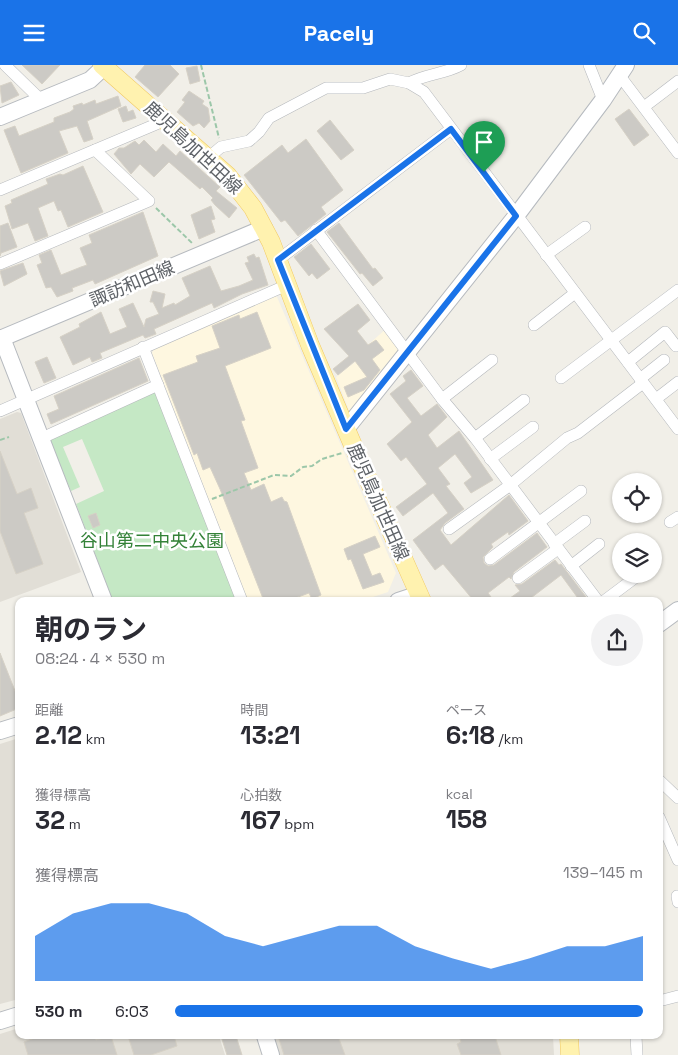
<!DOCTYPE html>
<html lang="ja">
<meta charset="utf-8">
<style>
body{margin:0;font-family:"Space Grotesk","Noto Sans JP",sans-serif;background:#f2f2f3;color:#2b2b33;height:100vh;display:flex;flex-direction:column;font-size:19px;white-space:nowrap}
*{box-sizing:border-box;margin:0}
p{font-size:16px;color:#7c7c81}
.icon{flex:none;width:28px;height:28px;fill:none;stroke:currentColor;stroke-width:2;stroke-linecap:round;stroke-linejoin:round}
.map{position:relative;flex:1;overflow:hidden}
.sheet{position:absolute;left:15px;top:532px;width:648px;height:442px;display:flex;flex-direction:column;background:#fff;border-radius:10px;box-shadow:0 1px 4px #0004}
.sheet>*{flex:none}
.controls{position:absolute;left:612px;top:408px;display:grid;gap:10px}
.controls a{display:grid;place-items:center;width:50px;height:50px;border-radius:50%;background:#fff;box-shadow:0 1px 4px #0004;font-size:25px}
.pin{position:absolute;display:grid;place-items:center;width:42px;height:42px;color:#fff;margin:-51px -21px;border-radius:50% 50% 50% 0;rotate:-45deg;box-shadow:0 0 5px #0007}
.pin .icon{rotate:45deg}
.round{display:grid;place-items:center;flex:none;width:52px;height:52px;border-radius:26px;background:#f2f2f3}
.summary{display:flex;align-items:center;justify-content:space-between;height:85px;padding:0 20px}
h1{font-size:28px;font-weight:700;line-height:38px}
.metrics{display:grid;grid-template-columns:repeat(3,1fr);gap:8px;height:85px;padding:5px 20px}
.metrics div{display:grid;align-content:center}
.metrics b{font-size:25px;font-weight:700}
.metrics small{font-size:14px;font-weight:400}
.metrics p{font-size:14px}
.chart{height:140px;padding:10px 20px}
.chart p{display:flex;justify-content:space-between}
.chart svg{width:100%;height:90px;margin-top:5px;fill:#1a73e8;opacity:.7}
ul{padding:0 20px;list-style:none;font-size:16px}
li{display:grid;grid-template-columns:80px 60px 1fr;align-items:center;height:38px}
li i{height:12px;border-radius:6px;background:#1a73e8}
header{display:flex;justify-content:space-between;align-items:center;height:65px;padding:0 20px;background:#1a73e8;color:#fff;font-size:22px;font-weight:700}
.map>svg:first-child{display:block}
.commercial{fill:#fef7e0}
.education{fill:#e1ded6}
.green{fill:#c5e8c5}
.building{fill:#cccac5;stroke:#d6d1c6}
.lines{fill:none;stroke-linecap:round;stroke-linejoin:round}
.street-casing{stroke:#b5b8bc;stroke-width:12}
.secondary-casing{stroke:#b6babf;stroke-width:18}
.primary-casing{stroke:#f2c960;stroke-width:19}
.path{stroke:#9cc7a9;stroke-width:2;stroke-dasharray:5 2.5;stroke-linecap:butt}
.street{stroke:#fff;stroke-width:11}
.secondary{stroke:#fff;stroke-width:16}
.primary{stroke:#fff2af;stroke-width:18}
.route-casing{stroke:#fff;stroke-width:10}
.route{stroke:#1a73e8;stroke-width:6}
.labels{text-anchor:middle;stroke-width:5;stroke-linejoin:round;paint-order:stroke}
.street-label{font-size:18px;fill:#5f6368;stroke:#fff}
.park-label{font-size:18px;fill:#348238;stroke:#fff}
</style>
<header><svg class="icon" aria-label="menu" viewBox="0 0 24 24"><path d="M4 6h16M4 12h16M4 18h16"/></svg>Pacely<svg class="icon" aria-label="search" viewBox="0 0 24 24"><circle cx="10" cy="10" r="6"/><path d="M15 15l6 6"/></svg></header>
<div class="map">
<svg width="678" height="990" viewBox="0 0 678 990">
<rect width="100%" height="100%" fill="#f1efe8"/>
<g class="commercial">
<polygon points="272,230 277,232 396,508 388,527 361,536 248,536 152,288 155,282"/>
<polygon points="388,262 402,281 350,348 336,312 372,284 369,279"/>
</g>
<g class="education">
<polygon points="17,347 21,348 81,507 0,537 0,354"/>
<polygon points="19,673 19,934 0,939 0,679"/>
<polygon points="19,963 19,971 219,971 225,990 0,990 0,969"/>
<polygon points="273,971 553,971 554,990 279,990"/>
</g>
<polygon class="green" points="153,326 158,330 237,536 113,536 76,439 104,426 82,374 63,382 80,422 71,426 50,377 53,371"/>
<g class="building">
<polygon points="22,0 60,0 42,19"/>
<polygon points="145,0 170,0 179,9 158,32 135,12"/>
<polygon points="197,1 200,16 190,19 186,3"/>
<polygon points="11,17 19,30 2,38 0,21"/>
<polygon points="189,26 204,36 202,39 208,43 210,56 204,63 199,58 193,61 177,47 185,37 182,35"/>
<polygon points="118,31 121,41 87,56 93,74 84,77 77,61 59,66 68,88 21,108 4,65 15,61 19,71 54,57 54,53 70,47 74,44 73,41 82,38 83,40 95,35 96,39"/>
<polygon points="126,41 128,47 133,45 136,53 123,57 118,44"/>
<polygon points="629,44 649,70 634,81 615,54"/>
<polygon points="330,55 354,85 341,95 317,66"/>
<polygon points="306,74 343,125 321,142 326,149 298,171 285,155 281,157 244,110 282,80 288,88"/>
<polygon points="144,75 156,87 163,79 176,91 180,86 220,122 216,126 237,143 229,153 215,140 211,135 213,133 202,122 200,124 169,97 154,112 140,99 131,109 114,89 119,83 124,83 135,76 139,80"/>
<polygon points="83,101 103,147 68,162 61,145 58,146 54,136 38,143 48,171 35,176 28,158 12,164 5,141 12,138 11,135 48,119 46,114 60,109 63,110"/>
<polygon points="211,141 215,154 211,155 215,167 199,174 191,150"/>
<polygon points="143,147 158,191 95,219 93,215 72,223 73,226 57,232 51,222 46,223 37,200 42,198 39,190 51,185 61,210 81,202 87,200 80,183 92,178 89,170"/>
<polygon points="8,158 17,182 1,188 0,191 0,161"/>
<polygon points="339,158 373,204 375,203 383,213 373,221 362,208 360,209 327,167"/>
<polygon points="311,179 330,204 317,214 312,208 309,211 294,192"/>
<polygon points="254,189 256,193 259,192 268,220 242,229 214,243 212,238 154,264 156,269 145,273 143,270 100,288 102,293 92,297 90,292 73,300 60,272 80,262 79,259 101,247 110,269 127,262 119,244 133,238 144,262 146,254 159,249 153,237 150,237 153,226 165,229 162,243 174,238 175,240 190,231 182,213 210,201 221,226 239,221 253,215 245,198 249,197 247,192"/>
<polygon points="23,198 27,209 4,221 0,206"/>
<polygon points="358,239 370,255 357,266 368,280 376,275 384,285 372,294 380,305 364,325 348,332 344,322 367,312 355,296 338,310 333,304 349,291 324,264"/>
<polygon points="257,247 271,283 225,301 245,355 241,356 258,403 244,408 251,425 264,419 271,437 282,432 284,436 287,437 321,530 312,534 309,528 287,536 264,536 220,424 210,402 203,405 197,388 194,390 163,310 198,297 196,291 220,283 212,261 239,250 240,254"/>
<polygon points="47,292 56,313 44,318 35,297"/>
<polygon points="139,293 148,316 51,359 47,349 59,344 54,331"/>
<polygon points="411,305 423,321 407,333 421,351 437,339 447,352 428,370 437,383 459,366 493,415 471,428 464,418 472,412 455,389 438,403 450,419 446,421 464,444 445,458 440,465 451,480 509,430 528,456 509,470 508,467 491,479 493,482 483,492 484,498 488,501 494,500 537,468 547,482 514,507 511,514 509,512 488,528 494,536 474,536 443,499 435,505 413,475 448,448 433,428 403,451 396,442 427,419 406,392 401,396 387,379 412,357 390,329 406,316 403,311"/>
<polygon points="0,386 17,429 31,423 38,443 24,448 43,499 16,509 0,466"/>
<polygon points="96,448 100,460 93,463 88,451"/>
<polygon points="375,471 380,482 363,489 372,511 380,508 384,517 363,524 351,494 348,495 344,484"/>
<polygon points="555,495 559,500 561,499 589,536 580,536 561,510 527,536 506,536 520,526 515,520 522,519"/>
<polygon points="0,588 19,636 19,643 0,651"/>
<polygon points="40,971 95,971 96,975 111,971 117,990 28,990 24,977"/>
<polygon points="128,971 174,971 177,981 151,990 134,990"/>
<polygon points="221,971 236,971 242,990 227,990"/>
<polygon points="278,971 338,971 345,990 284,990"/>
<polygon points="459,971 495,971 501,990 461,990 457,979 461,977"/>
</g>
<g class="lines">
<g class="street-casing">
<g id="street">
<polyline points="5,0 41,35"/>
<polyline points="589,0 603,35"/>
<polyline points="620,11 678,88"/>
<path d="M409 18C425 9 445 9 461 0"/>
<polyline points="644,42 678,16"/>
<polyline points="208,93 221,82 249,76 259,67 269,53 326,23 363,23 390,14 409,18 424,27 678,364"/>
<polyline points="0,125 166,55"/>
<polyline points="316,165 442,334 475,373 598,536"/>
<polyline points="546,190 585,162"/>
<polyline points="278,195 451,64"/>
<polyline points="0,199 149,136 95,85"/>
<polyline points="534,260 575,228"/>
<polyline points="143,282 242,536"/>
<polyline points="628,297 665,267 676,281"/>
<polyline points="561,313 678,225"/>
<polyline points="640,314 664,295"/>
<polyline points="442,334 492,295"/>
<polyline points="656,334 678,317"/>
<polyline points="0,346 287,220"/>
<polyline points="42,373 158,320"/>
<polyline points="475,373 524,335"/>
<polyline points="490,394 533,362"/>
<polyline points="670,457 678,452"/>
<polyline points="449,464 509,421 567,373 578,368 643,318"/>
<polyline points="554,479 585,456"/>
<polyline points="490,494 581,426"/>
<polyline points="571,501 599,479"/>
<polyline points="518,513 558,484"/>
<polyline points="604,536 640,509"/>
<polyline points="659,715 678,733"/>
<polyline points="659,752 678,795"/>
<polyline points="677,831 678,837"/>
<polyline points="659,936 678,931"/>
<polyline points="636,971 637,990"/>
</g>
</g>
<g class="secondary-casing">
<g id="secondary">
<polyline points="0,52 90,15 104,2"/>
<polyline points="2,273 104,536"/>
<polyline points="0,274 264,163"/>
<polyline points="346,364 516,151 603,35 626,0"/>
<polyline points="398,536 419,529"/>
<polyline points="659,559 678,545"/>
<polyline points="0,666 19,660"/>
<polyline points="0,956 19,950"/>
<polyline points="265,971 271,990"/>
</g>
</g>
<g class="primary-casing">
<g id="primary">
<polyline points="102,0 228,111 253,143 271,177 310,280 352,378 422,536"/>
<polyline points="569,971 570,990"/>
</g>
</g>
<g class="path">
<polyline points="201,0 219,73"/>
<polyline points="156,143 192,178"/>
<polyline points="0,375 9,372"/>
<polyline points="212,434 274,410 291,411 303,402 312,401 322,394 342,388"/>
</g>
<use href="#street" class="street"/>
<use href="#secondary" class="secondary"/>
<use href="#primary" class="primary"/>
</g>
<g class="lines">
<g class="route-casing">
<polygon id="route" points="451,64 516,151 346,364 278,195"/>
</g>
<use href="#route" class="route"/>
</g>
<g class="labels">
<g class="street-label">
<text transform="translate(193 83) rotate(43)" y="6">鹿児島加世田線</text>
<text transform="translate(132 219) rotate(-23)" y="6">諏訪和田線</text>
<text transform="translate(378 437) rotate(66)" y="6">鹿児島加世田線</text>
</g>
<g class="park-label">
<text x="152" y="482">谷山第二中央公園</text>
</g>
</g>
</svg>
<div class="controls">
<a><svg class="icon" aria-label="locate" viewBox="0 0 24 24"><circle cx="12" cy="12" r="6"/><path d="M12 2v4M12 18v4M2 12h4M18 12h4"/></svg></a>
<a><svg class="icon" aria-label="layers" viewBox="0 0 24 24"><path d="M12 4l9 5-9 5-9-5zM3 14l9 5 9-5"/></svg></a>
</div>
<div class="pin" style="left:484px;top:107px;background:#1e9e55"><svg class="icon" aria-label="arrive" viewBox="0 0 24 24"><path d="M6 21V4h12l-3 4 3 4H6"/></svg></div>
<section class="sheet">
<div class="summary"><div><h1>朝のラン</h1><p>08:24 · 4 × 530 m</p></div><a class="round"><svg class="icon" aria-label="share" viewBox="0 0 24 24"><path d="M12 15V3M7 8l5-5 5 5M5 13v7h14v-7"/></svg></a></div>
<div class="metrics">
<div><p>距離</p><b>2.12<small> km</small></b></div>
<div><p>時間</p><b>13:21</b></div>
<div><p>ペース</p><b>6:18<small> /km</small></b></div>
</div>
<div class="metrics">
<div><p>獲得標高</p><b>32<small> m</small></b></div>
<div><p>心拍数</p><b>167<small> bpm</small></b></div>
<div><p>kcal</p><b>158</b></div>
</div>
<div class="chart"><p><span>獲得標高</span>139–145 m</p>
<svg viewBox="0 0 160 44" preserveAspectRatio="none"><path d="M0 44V22L10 11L20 6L30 6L40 11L50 22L60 27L70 22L80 17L90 17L100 27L110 33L120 38L130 33L140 27L150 27L160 22V44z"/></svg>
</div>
<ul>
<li><b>530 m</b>6:03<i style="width:100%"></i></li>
</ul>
</section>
</div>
